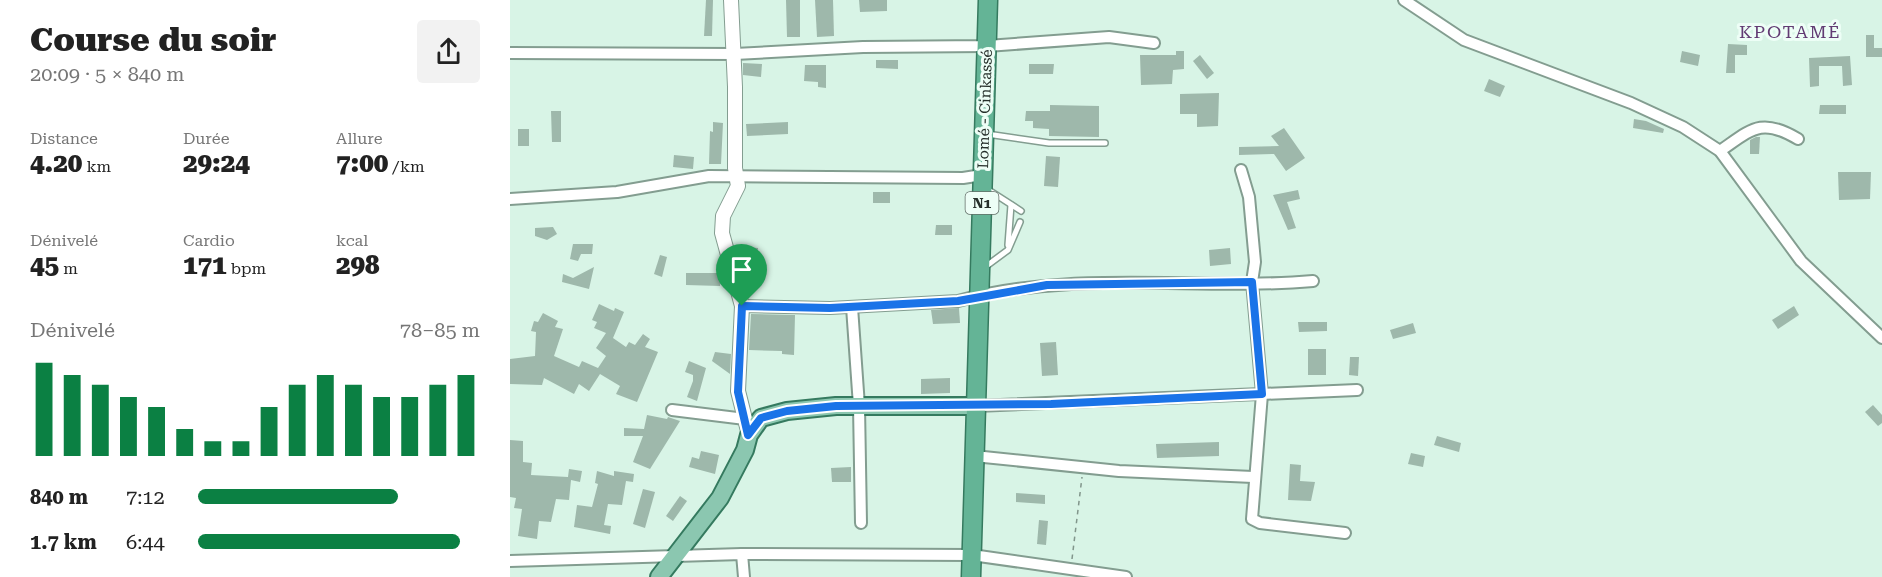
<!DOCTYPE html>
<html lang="fr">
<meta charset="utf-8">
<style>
body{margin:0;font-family:"Roboto Serif",serif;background:#f2f2f2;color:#222;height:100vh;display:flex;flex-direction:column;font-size:22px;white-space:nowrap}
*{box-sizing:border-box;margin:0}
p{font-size:20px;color:#767676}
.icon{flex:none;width:33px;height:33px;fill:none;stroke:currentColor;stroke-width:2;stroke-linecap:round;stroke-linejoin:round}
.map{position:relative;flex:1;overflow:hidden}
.panel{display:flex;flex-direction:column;background:#fff;width:510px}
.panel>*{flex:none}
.pin{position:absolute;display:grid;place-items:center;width:51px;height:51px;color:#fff;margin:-62px -26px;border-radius:50% 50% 50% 0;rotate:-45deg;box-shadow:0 0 6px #0007}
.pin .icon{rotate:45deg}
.round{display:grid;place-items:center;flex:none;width:63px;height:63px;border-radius:6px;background:#f2f2f2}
.headline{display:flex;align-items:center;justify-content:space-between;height:102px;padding:0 30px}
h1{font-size:33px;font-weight:800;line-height:45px}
.metrics{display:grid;grid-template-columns:repeat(3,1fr);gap:9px;height:102px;padding:6px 30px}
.metrics div{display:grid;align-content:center}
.metrics b{font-size:26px;font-weight:800}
.metrics small{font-size:16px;font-weight:400}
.metrics p{font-size:16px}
.chart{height:168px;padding:12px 30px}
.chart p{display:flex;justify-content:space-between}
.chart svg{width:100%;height:108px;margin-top:6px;stroke:#0b8043;stroke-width:6}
ul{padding:0 30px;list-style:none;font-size:20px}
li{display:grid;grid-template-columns:96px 72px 1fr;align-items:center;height:45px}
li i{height:15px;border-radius:8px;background:#0b8043}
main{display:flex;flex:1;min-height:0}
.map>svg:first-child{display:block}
.building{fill:#9eb8ab}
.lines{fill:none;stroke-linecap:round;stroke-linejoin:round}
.service-casing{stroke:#839d90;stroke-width:8}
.minor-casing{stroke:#839d90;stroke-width:14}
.tertiary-casing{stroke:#839d90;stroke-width:16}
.primary-casing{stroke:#357a5f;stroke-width:20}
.trunk-casing{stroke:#357a5f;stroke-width:21}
.path{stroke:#81958b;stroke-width:1.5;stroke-dasharray:4.5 4.5;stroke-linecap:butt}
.service{stroke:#fff;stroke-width:5}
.minor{stroke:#fff;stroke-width:10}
.tertiary{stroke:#fff;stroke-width:14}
.primary{stroke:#8bc7b0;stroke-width:16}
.trunk{stroke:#64b496;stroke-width:18}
.route-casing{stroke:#fff;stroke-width:12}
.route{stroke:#1a73e8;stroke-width:8}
.labels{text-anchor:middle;stroke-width:6;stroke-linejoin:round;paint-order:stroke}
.shield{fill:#edfef6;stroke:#616d67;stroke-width:1.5}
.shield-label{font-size:14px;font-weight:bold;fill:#252f2a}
.street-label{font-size:15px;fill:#252f2a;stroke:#edfef6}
.quarter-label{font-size:18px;letter-spacing:1.5px;fill:#613b73;stroke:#edfef6}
</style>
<main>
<section class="panel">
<div class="headline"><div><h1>Course du soir</h1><p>20:09 · 5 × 840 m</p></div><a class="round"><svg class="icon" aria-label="share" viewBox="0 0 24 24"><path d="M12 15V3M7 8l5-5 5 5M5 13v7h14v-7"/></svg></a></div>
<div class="metrics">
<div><p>Distance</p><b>4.20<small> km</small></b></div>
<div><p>Durée</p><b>29:24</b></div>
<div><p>Allure</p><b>7:00<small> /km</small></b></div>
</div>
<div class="metrics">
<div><p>Dénivelé</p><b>45<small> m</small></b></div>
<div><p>Cardio</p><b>171<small> bpm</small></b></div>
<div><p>kcal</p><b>298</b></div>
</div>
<div class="chart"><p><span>Dénivelé</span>78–85 m</p>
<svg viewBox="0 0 160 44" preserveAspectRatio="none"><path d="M5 44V6M15 44V11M25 44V15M35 44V20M45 44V24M55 44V33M65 44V38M75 44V38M85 44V24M95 44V15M105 44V11M115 44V15M125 44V20M135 44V20M145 44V15M155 44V11"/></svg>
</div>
<ul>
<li><b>840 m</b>7:12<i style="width:71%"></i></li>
<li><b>1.7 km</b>6:44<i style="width:93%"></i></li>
</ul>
</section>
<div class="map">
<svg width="1372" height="577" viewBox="0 0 1372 577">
<rect width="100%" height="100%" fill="#d8f4e6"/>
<g class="building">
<polygon points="196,0 203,0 202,36 194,36"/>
<polygon points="276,0 290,0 290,37 277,37"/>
<polygon points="305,0 323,0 324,36 307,37"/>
<polygon points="349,0 377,0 377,11 350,12"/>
<polygon points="1356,35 1364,35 1364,48 1372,48 1372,57 1356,57"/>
<polygon points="1218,44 1237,45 1237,55 1225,55 1225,73 1216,73"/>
<polygon points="666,51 674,51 674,69 663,70 662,84 631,85 630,55 666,55"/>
<polygon points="1172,51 1190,55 1188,66 1170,62"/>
<polygon points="690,55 704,73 697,79 683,61"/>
<polygon points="1340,56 1342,85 1333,86 1332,66 1309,66 1309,86 1300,87 1299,58"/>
<polygon points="366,60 388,60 388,69 366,68"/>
<polygon points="233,63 252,64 251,77 233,75"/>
<polygon points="519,64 544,64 543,74 519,74"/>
<polygon points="295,65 316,65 316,88 308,87 308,82 294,81"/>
<polygon points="979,79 995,86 990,97 974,91"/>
<polygon points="709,93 708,126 687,127 687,114 670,114 670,94"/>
<polygon points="540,105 589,106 589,137 539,136 539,129 523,128 523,121 515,121 516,111 540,111"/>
<polygon points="1310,105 1336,105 1336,114 1309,114"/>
<polygon points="41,111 51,111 51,142 42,142"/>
<polygon points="1124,119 1136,121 1154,129 1153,133 1123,128"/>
<polygon points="203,122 213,123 211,164 199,164 200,131 203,132"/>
<polygon points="278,122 278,134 237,136 236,124"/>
<polygon points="774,128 795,158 776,171 764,154 729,155 729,147 769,146 761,136"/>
<rect x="8" y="129" width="11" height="17"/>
<polygon points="1246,137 1250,137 1249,154 1240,154 1240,140"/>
<polygon points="164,155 184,157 183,169 163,167"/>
<polygon points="536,156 550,157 548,187 534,186"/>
<polygon points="1328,172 1361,172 1360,199 1329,200"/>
<polygon points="788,190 790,199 777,202 786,228 778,230 763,195"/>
<rect x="363" y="192" width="17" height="11"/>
<polygon points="426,225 442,225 442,235 425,235"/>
<polygon points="43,227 47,234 37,240 25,236 25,228"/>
<polygon points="63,244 83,244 82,254 71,254 68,261 60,259"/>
<polygon points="232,247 248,248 247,261 240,261 240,271 232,271"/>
<polygon points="720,248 721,264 700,266 699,250"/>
<polygon points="150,255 157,257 152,277 144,274"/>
<polygon points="84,267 79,289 52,282 53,274 63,278"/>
<polygon points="176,273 211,273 210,286 176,285"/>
<polygon points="89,304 104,311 105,308 114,312 103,338 116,347 119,342 125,345 133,334 140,339 135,347 148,352 127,402 106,394 110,386 90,374 79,391 69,384 64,394 34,378 32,385 0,384 0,359 25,356 26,332 21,331 24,321 28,322 33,313 48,321 45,327 53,329 44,356 69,367 72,361 88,368 96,356 86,348 96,333 84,328 87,322 82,320"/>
<polygon points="1284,306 1289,315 1268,329 1262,320"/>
<polygon points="449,308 450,323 423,324 421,310"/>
<polygon points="241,314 285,315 284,355 272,354 272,351 239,350"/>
<polygon points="788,322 817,322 817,331 789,332"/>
<polygon points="903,323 906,333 883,339 880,330"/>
<polygon points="546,342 548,375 532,376 530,343"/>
<rect x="798" y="349" width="18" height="26"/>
<polygon points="205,352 221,354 220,374 202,361"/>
<polygon points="840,357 849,357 848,376 839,375"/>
<polygon points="179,361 196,368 187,401 177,397 183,381 183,375 175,372"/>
<polygon points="440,378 440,393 411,394 411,379"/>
<polygon points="1363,405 1372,415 1372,423 1368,426 1355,412"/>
<polygon points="137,415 157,419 158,417 170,421 140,469 123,462 133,436 114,436 114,428 134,429"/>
<polygon points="927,436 951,443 949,452 924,445"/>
<polygon points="0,440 13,441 13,462 22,463 21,475 58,477 59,469 72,471 70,482 61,480 59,500 46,499 41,522 29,521 27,539 8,536 12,509 4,508 6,498 0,497"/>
<polygon points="709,442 709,456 647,458 646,444"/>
<polygon points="191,451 209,455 205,474 179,467 182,457 189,459"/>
<polygon points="901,453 915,456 913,467 898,464"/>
<polygon points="780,464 791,465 790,481 805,482 801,501 778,500"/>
<polygon points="341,467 341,482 322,482 321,468"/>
<polygon points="87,471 104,476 104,471 124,474 123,482 116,481 112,505 98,504 94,525 101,526 100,534 64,527 67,505 82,507 88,484 85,483"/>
<polygon points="133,489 145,492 135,528 123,524"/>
<polygon points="506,493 535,495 535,504 506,502"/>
<polygon points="170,496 177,501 163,521 156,516"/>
<polygon points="529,520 538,521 536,545 527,544"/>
</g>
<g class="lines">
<g class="service-casing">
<g id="service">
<polyline points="477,134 539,143 595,143"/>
<polyline points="477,189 511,211"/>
<polyline points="498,245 501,205"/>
<polyline points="475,267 498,250 510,222"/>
</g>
</g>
<g class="minor-casing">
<g id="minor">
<polyline points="894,0 954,40 1121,103 1173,127 1210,151 1291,261 1372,338"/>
<polyline points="0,53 225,54 353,47 477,46 599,37 644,43"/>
<path d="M1210 151C1242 129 1251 117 1288 139"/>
<polyline points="731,170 739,197 745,262 742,282 752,394 742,519 750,523 835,533"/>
<polyline points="0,199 107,192 199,176 453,178 472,175"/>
<path d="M232 306 320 308 448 301C563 269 686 291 803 281"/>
<polyline points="342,307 349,406 351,523"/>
<polyline points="466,406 847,390"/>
<polyline points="162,410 235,419"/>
<polyline points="464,456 609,471 743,477"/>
<polyline points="232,554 462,555 616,577"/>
<polyline points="0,561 232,554 234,577"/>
</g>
</g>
<g class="tertiary-casing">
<polyline id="tertiary" points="221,0 225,87 225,168 228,186 213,216 212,233 232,306 228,391 239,435"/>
</g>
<g class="primary-casing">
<polyline id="primary" points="149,577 210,498 235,450 239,435 251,418 277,411 326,406 466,406"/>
</g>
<g class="trunk-casing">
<polyline id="trunk" points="461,577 478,0"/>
</g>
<polyline class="path" points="562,559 572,477"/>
<use href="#service" class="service"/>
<use href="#minor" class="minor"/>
<use href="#tertiary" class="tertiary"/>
<use href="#primary" class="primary"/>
<use href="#trunk" class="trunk"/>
</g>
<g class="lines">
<g class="route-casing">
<polygon id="route" points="742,282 752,394 541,404 326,406 277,411 251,418 238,435 228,392 232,306 320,308 448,301 537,285"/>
</g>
<use href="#route" class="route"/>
</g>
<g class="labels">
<rect class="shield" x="455.5" y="192" width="33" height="22" rx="4.5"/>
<g class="shield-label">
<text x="472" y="208">N1</text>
</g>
<g class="street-label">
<text transform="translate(475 109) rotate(-88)" y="5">Lomé - Cinkassé</text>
</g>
<g class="quarter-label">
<text x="1280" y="38">KPOTAMÉ</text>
</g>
</g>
</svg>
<div class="pin" style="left:232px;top:306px;background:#1e9e55"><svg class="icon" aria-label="arrive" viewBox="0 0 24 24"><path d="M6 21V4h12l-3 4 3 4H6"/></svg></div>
</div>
</main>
